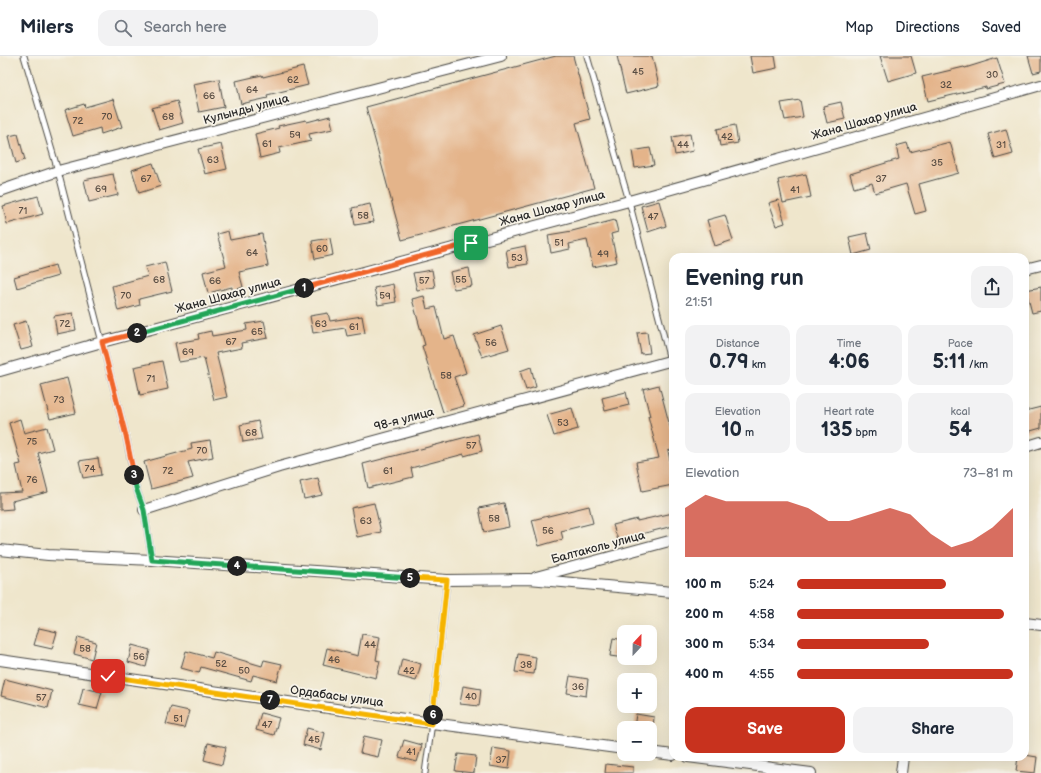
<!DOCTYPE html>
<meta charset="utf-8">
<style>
body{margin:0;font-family:"Balsamiq Sans",sans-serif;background:#f2f2f3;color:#1f2937;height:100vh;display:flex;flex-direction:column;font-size:15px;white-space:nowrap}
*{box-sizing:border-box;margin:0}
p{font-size:13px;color:#747a83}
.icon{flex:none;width:22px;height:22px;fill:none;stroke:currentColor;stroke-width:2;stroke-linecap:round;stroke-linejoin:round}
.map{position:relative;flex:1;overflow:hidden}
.drawer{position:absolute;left:669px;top:197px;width:360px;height:508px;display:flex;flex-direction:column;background:#fff;border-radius:12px;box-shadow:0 4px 16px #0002}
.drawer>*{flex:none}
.needle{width:26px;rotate:22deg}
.buttons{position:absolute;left:617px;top:569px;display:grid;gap:8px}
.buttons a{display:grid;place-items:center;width:40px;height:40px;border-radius:8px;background:#fff;box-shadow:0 4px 16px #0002;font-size:20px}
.pin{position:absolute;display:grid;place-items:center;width:34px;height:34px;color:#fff;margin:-17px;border-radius:8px;box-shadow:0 2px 6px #0006}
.km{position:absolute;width:20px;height:20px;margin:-10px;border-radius:50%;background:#222;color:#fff;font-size:11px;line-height:20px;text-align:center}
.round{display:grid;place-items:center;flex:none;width:42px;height:42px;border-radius:12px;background:#f2f2f3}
.headline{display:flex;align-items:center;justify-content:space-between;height:68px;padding:0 16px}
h1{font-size:22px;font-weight:600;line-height:30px}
.figures{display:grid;grid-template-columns:repeat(3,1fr);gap:6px;height:68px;padding:4px 16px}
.figures div{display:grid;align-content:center;border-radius:10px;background:#f2f2f3;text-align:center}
.figures b{font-size:20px;font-weight:600}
.figures small{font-size:11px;font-weight:400}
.figures p{font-size:11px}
.chart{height:112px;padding:8px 16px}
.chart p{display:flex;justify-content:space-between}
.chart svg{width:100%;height:72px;margin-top:4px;fill:#c8321e;opacity:.7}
.button{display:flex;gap:8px;margin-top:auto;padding:8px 16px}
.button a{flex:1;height:46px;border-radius:12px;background:#c8321e;color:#fff;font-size:16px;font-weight:600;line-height:46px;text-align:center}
.button a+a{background:#f2f2f3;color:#1f2937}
ul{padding:0 16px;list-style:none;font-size:13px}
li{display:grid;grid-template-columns:64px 48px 1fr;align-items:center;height:30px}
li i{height:10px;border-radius:5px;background:#c8321e}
header{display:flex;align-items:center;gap:24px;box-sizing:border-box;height:56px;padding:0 20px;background:#fff;border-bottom:1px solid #e0e1e3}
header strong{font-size:19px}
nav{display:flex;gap:22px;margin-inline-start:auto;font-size:14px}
.search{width:280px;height:36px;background:#f2f2f3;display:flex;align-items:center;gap:10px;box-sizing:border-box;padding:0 14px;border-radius:12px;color:#747a83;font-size:15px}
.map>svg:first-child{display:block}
.building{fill:#e4b48a}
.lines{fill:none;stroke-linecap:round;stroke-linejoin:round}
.service-casing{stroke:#484743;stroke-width:7}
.minor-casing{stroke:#484743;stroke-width:12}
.service{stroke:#fff;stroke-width:5}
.minor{stroke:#fff;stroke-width:10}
.split-1-casing{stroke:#fff;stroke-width:8}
.split-2-casing{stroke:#fff;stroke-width:8}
.split-3-casing{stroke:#fff;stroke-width:8}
.split-4-casing{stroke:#fff;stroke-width:8}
.split-5-casing{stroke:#fff;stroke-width:8}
.split-6-casing{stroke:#fff;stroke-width:8}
.split-7-casing{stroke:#fff;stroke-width:8}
.split-8-casing{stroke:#fff;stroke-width:8}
.split-1{stroke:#f0652b;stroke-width:5}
.split-2{stroke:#22a559;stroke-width:5}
.split-3{stroke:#f0652b;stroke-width:5}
.split-4{stroke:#22a559;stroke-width:5}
.split-5{stroke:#22a559;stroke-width:5}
.split-6{stroke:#f5b400;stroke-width:5}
.split-7{stroke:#f5b400;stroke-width:5}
.split-8{stroke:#f5b400;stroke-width:5}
.labels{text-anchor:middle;stroke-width:3.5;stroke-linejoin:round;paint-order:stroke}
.number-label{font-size:10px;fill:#594d43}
.street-label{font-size:12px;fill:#2b2b2b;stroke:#f7f3e8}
</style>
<header>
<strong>Milers</strong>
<div class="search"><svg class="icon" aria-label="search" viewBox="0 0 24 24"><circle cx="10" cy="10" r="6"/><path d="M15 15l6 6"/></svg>Search here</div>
<nav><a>Map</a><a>Directions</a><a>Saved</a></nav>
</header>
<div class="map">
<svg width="1041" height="717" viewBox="0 0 1041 717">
<rect width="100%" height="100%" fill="#f7f3e8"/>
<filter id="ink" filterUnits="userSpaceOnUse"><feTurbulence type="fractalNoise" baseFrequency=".025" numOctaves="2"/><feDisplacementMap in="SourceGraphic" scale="8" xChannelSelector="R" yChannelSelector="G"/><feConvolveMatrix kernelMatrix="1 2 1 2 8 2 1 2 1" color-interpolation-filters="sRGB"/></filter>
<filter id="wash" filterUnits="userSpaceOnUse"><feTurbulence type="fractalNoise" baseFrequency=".012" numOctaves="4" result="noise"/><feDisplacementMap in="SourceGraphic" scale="16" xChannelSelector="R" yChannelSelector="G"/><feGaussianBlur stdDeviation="0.9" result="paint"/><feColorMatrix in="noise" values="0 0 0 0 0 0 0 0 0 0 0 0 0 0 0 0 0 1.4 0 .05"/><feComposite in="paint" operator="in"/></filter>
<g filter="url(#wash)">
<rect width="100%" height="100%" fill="#efe6cc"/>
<g id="blocks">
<g class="building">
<polygon points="556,0 573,0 590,63 576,67 594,132 402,184 366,51"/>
<polygon points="617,0 652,0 659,30 626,38"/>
<polygon points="750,0 775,0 777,12 753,17"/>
<polygon points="880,0 911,0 916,17 888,25"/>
<polygon points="1028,0 1041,0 1041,15 1033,17"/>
<polygon points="997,2 1005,28 986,33 986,31 928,45 922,21 964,11 965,12"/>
<polygon points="303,11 308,29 267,39 268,42 241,48 236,25 262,19 263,21"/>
<polygon points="219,23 224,51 199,56 193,28"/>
<polygon points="113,43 122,71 101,78 100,72 73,80 65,54 84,48 85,51"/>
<polygon points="800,44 803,61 785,64 781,47"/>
<polygon points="177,45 183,67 159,74 152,52"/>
<polygon points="841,46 845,63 827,67 823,50"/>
<polygon points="330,60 333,73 309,78 311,85 279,92 280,97 260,102 255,78 279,72 278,70 306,64 307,66"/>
<polygon points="735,69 738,87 720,90 717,73"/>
<polygon points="1006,73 1013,98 995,103 988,78"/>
<polygon points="18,78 25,104 16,107 9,80"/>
<polygon points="690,78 693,95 675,99 672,81"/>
<polygon points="950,86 959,117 919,128 926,155 915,158 906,128 875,137 872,127 854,132 850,118 899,103 896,90 907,87 910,96"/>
<polygon points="221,88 227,113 205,118 198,93"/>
<polygon points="650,92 654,109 635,112 632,95"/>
<polygon points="153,107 161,130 139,137 132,114"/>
<polygon points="113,118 118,139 89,146 84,124"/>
<polygon points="806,118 811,141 783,147 778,124"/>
<polygon points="38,140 43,158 7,168 3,150"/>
<polygon points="778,144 785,167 776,170 768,147"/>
<polygon points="659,145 666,170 648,176 641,150"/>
<polygon points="370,148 374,166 355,169 352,152"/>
<polygon points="725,159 733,184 715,190 707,164"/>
<polygon points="615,164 618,176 611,178 617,206 593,211 587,184 569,188 570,193 551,197 548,179 572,175"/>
<polygon points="228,175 230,184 262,178 268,210 239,216 243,231 232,235 232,231 208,237 203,216 226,210 217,178"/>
<polygon points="867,177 871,194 853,199 849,181"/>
<polygon points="330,182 333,199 315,203 312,185"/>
<polygon points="525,190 528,208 509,211 506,194"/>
<polygon points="165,206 172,235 139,243 140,249 118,255 112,230 148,220 145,211"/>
<polygon points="55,209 58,220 17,232 14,221"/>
<polygon points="469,212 472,230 454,233 450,216"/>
<polygon points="432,214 435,231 417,234 413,217"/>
<polygon points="393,228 396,246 378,249 374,232"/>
<polygon points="1041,231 1041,255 1032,257 1026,234"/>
<polygon points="424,240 427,253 436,251 444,283 454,280 466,317 454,321 464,350 443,356 422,290 425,289 412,243"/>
<polygon points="73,257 76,274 57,278 54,260"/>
<polygon points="328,257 330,265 362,260 365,277 347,280 345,272 313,277 310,260"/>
<polygon points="26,265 33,291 21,294 13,269"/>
<polygon points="264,265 268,282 241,287 242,292 216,297 227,341 214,344 204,302 179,306 175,287 199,283 198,278 211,275 212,280 247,274 246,268"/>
<polygon points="501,270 509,293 482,301 474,279"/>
<polygon points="647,276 650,297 641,298 637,277"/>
<polygon points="162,305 168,333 140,339 134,311"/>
<polygon points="531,311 536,331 526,334 520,315"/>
<polygon points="67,322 76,357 50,363 41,329"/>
<polygon points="659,329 673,382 673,393 668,395 673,418 673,429 642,435 636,406 659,402 648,360 650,360 643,333"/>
<polygon points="626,336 629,349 605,355 602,342"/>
<polygon points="1041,351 1041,372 1027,376 1025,370 1025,355"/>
<polygon points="572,352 578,373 554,380 547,359"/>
<polygon points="20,363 24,377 47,371 53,393 38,397 48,436 12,445 13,453 0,454 0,437 22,436 16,409 21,408 9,367"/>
<polygon points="258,365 262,383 243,386 240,369"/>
<polygon points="478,378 482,395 464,400 464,398 411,412 413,421 368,432 363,408"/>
<polygon points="210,384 213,401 188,406 193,422 151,433 144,406 192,393 191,387"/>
<polygon points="98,402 101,419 83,422 79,405"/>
<polygon points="318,422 322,439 304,443 300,426"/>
<polygon points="374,447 381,476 357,481 351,452"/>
<polygon points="504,447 509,471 484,476 479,452"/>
<polygon points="589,450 593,467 561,475 563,483 539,490 532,464"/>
<polygon points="673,457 673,470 641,478 642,480 619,487 613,469 637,463 637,465"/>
<polygon points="39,572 57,576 52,593 34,589"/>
<polygon points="362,578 380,581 376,604 380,605 376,622 323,609 327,592 358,600"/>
<polygon points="78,581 96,586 92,603 74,598"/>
<polygon points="613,582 624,584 624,602 610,600"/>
<polygon points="132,589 150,594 146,611 128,606"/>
<polygon points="186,595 212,602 214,596 262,610 264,604 282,608 277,625 253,619 251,625 201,611 199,617 181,612"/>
<polygon points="518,598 536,601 534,618 515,616"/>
<polygon points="402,603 421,608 416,625 398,620"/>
<polygon points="570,620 588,623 586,640 567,637"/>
<polygon points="5,623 52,635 48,652 1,640"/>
<polygon points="463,630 481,633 479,650 460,648"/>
<polygon points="83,632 102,636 97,653 79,649"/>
<polygon points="171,651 189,655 184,672 166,668"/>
<polygon points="261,657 279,662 274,679 256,674"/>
<polygon points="636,658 654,661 653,672 634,672"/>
<polygon points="307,672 325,677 321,694 303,689"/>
<polygon points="364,680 382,684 378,701 360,697"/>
<polygon points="404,684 422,689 417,706 399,701"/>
<polygon points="208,687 226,691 222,709 204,704"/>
<polygon points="493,692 511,695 509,713 490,710"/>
<polygon points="458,698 476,700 474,717 455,715"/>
<polygon points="1025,699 1037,701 1035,717 1016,715 1018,701 1025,701"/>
<polygon points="606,708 633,711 633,717 605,717"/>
</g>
</g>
</g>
<g filter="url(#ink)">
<use href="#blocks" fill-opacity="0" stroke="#484743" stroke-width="1"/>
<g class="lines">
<g class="service-casing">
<g id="service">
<polyline points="24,0 58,115 126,380 136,432 144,454 152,504"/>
<polyline points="587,0 629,145 673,316"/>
<polyline points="425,717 432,667 447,524"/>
</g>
</g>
<g class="minor-casing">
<g id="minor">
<polyline points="0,135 58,115 501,0"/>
<polyline points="1025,213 1041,209"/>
<polyline points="0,315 102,286 629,145 1041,29"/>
<polyline points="1025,391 1041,386"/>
<polyline points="144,454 279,411 673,304"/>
<polyline points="0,494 48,499 152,504 447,524 529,523 673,536"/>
<polyline points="536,521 673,484"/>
<polyline points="1025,567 1041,569"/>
<polyline points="0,604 432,667 624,693"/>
<polyline points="650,696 673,699"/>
<polyline points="688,701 811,717"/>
<polyline points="901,717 903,701"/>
</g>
</g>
<use href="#service" class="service"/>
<use href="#minor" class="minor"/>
</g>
</g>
<g class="lines" filter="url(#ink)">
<g class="split-1-casing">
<polyline id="split-1" points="304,232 471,187"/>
</g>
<g class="split-2-casing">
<polyline id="split-2" points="137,277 304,232"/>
</g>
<g class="split-3-casing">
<polyline id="split-3" points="134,419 126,380 102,286 137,277"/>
</g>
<g class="split-4-casing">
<polyline id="split-4" points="134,419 136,432 144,454 152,504 237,510"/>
</g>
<g class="split-5-casing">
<polyline id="split-5" points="237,510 410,522"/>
</g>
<g class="split-6-casing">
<polyline id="split-6" points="410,522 447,524 433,659"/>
</g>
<g class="split-7-casing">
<polyline id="split-7" points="270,644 432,668 433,659"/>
</g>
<g class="split-8-casing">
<polyline id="split-8" points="108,620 270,644"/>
</g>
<use href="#split-1" class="split-1"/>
<use href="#split-2" class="split-2"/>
<use href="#split-3" class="split-3"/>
<use href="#split-4" class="split-4"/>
<use href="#split-5" class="split-5"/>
<use href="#split-6" class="split-6"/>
<use href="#split-7" class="split-7"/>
<use href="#split-8" class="split-8"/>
</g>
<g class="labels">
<g class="number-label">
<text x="638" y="19">45</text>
<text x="992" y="22">30</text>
<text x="293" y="27">62</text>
<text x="946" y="32">32</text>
<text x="252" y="37">64</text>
<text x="209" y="43">66</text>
<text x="107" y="64">70</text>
<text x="168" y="64">68</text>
<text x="78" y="68">72</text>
<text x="295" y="82">59</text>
<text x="727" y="84">42</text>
<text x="267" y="91">61</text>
<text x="683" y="92">44</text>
<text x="1001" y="92">31</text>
<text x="213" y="107">63</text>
<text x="937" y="110">35</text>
<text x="146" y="126">67</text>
<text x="881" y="126">37</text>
<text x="101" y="136">69</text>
<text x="795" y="137">41</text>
<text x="23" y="158">71</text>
<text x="363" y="163">58</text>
<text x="653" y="164">47</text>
<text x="559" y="190">51</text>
<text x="322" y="196">60</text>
<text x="252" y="200">64</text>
<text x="603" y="201">49</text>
<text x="517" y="205">53</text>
<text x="159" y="227">68</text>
<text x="461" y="227">55</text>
<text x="215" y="228">66</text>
<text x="424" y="228">57</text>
<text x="126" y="243">70</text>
<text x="385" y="243">59</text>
<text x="65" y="271">72</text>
<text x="321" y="271">63</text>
<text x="354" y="274">61</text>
<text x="257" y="279">65</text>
<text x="231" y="289">67</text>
<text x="491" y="290">56</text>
<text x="188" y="299">69</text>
<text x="446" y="323">58</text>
<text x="151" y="326">71</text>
<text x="59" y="347">73</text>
<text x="563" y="370">53</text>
<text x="251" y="380">68</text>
<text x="32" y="389">75</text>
<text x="471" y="393">57</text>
<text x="202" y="398">70</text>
<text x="90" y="416">74</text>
<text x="168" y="418">72</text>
<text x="388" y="418">61</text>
<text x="32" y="427">76</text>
<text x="494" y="466">58</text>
<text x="366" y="468">63</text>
<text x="548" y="478">56</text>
<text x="370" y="592">44</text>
<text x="85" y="596">58</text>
<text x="139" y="604">56</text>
<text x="334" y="607">46</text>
<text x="221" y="611">52</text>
<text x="526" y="612">38</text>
<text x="244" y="618">50</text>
<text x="409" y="618">42</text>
<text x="578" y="634">36</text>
<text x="471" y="644">40</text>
<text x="41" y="645">57</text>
<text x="178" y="666">51</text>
<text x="267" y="672">47</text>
<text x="314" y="687">45</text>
<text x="411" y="699">41</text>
<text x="501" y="707">37</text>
</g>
<g class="street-label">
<text transform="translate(246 53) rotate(-15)" y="4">Кулынды улица</text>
<text transform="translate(864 65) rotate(-16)" y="4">Жана Шахар улица</text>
<text transform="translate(552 152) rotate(-15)" y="4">Жана Шахар улица</text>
<text transform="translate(228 239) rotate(-15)" y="4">Жана Шахар улица</text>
<text transform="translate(404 363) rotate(-15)" y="4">98-я улица</text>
<text transform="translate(598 491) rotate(-15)" y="4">Балтаколь улица</text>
<text transform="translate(337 640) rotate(8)" y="4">Ордабасы улица</text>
</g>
</g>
</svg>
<div class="buttons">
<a><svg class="needle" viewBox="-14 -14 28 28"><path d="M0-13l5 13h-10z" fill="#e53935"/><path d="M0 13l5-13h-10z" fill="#747a83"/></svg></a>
<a>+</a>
<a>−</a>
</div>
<div class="pin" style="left:471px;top:187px;background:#1e9e55"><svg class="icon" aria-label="arrive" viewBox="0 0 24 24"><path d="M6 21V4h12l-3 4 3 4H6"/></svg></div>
<div class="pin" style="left:108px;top:620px;background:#d93025"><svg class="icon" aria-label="check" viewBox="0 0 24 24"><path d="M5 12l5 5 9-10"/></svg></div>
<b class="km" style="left:304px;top:232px">1</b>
<b class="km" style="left:137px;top:277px">2</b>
<b class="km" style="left:134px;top:419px">3</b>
<b class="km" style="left:237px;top:510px">4</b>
<b class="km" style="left:410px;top:522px">5</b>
<b class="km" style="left:433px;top:659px">6</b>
<b class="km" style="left:270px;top:644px">7</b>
<section class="drawer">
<div class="headline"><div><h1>Evening run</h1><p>21:51</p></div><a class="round"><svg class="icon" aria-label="share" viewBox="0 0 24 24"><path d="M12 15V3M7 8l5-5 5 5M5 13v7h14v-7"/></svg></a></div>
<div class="figures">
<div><p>Distance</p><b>0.79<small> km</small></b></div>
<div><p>Time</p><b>4:06</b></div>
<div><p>Pace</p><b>5:11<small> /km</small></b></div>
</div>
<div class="figures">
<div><p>Elevation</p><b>10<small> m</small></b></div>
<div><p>Heart rate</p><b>135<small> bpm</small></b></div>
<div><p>kcal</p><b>54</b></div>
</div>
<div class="chart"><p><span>Elevation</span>73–81 m</p>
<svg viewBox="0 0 160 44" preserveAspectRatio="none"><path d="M0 44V14L10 6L20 10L30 10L40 10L50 10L60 14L70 22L80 22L90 18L100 14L110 18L120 30L130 38L140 34L150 26L160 14V44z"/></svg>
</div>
<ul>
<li><b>100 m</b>5:24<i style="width:69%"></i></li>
<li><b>200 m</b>4:58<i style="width:96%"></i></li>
<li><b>300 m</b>5:34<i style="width:61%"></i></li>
<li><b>400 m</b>4:55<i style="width:100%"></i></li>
</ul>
<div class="button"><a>Save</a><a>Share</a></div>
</section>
</div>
